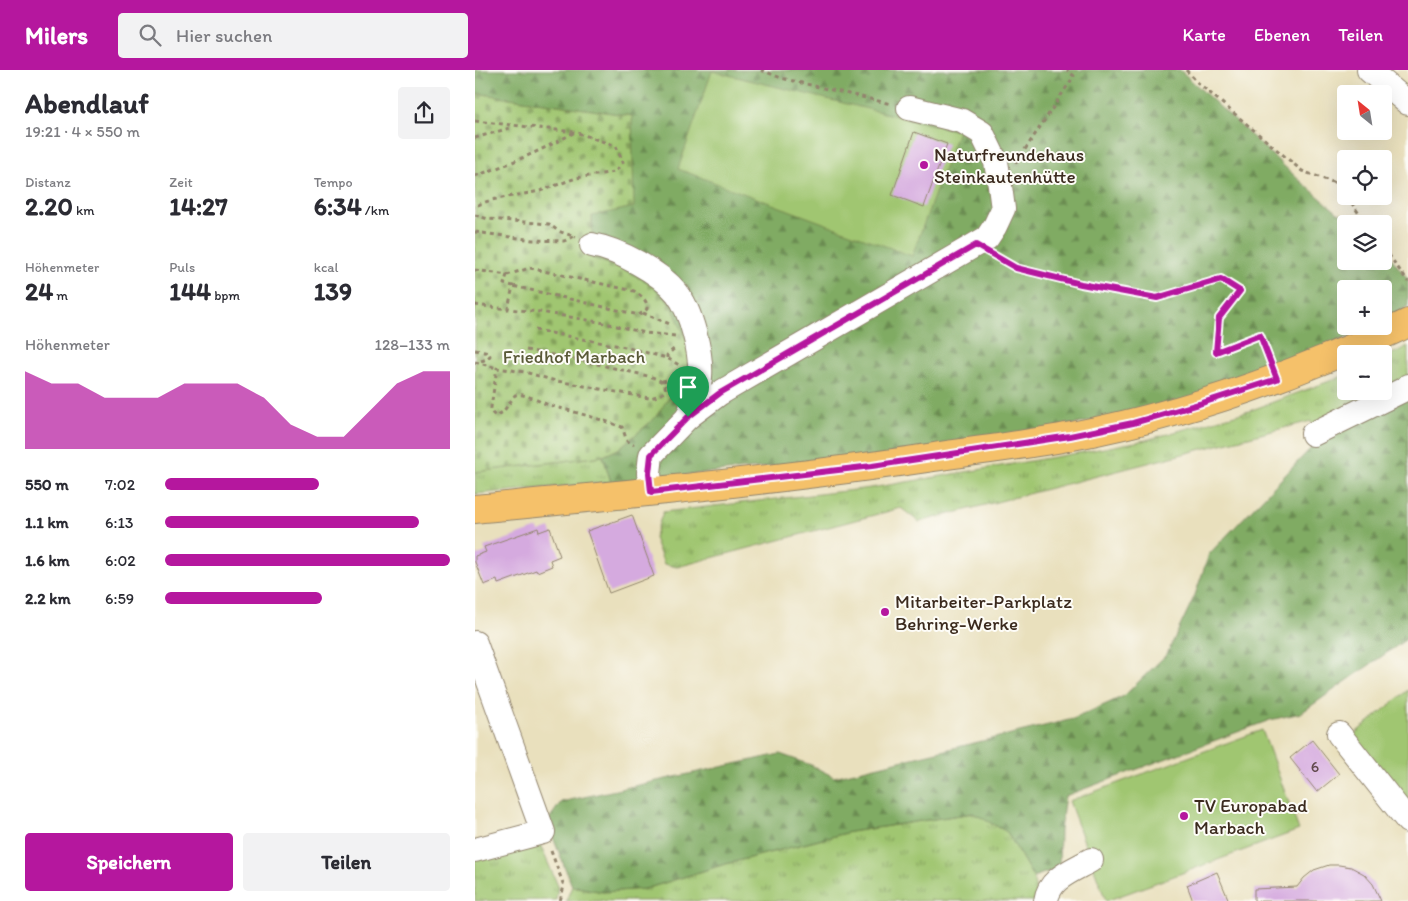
<!DOCTYPE html>
<html lang="de">
<meta charset="utf-8">
<style>
body{margin:0;font-family:Itim,sans-serif;background:#f2f2f3;color:#2b2b33;height:100vh;display:flex;flex-direction:column;font-size:19px;white-space:nowrap}
*{box-sizing:border-box;margin:0}
p{font-size:16px;color:#7c7c81}
.icon{flex:none;width:28px;height:28px;fill:none;stroke:currentColor;stroke-width:2;stroke-linecap:round;stroke-linejoin:round}
.map{position:relative;flex:1;overflow:hidden}
.drawer{display:flex;flex-direction:column;background:#fff;width:475px}
.drawer>*{flex:none}
.needle{width:32px;rotate:330deg}
.controls{position:absolute;left:862px;top:15px;display:grid;gap:10px}
.controls a{display:grid;place-items:center;width:55px;height:55px;border-radius:5px;background:#fff;box-shadow:0 5px 20px #0002;font-size:25px}
.pin{position:absolute;display:grid;place-items:center;width:42px;height:42px;color:#fff;margin:-51px -21px;border-radius:50% 50% 50% 0;rotate:-45deg;box-shadow:0 0 5px #0007}
.pin .icon{rotate:45deg}
.round{display:grid;place-items:center;flex:none;width:52px;height:52px;border-radius:5px;background:#f2f2f3}
.head{display:flex;align-items:center;justify-content:space-between;height:85px;padding:0 25px}
h1{font-size:28px;font-weight:800;line-height:38px}
.stats{display:grid;grid-template-columns:repeat(3,1fr);gap:8px;height:85px;padding:5px 25px}
.stats div{display:grid;align-content:center}
.stats b{font-size:25px;font-weight:800}
.stats small{font-size:14px;font-weight:400}
.stats p{font-size:14px}
.chart{height:140px;padding:10px 25px}
.chart p{display:flex;justify-content:space-between}
.chart svg{width:100%;height:90px;margin-top:5px;fill:#b5179e;opacity:.7}
.primary-button{display:flex;gap:10px;margin-top:auto;padding:10px 25px}
.primary-button a{flex:1;height:58px;border-radius:5px;background:#b5179e;color:#fff;font-size:20px;font-weight:800;line-height:58px;text-align:center}
.primary-button a+a{background:#f2f2f3;color:#2b2b33}
ul{padding:0 25px;list-style:none;font-size:16px}
li{display:grid;grid-template-columns:80px 60px 1fr;align-items:center;height:38px}
li i{height:12px;border-radius:6px;background:#b5179e}
header{display:flex;align-items:center;gap:30px;box-sizing:border-box;height:70px;padding:0 25px;background:#b5179e;color:#fff}
header strong{font-size:24px}
nav{display:flex;gap:28px;margin-inline-start:auto;font-size:18px}
.search{width:350px;height:45px;background:#f2f2f3;display:flex;align-items:center;gap:12px;box-sizing:border-box;padding:0 18px;border-radius:5px;color:#7c7c81;font-size:19px}
main{display:flex;flex:1;min-height:0}
.map>svg:first-child{display:block}
.grass{fill:url(#grass-tufts);stroke:#6e7848}
.forest{fill:url(#forest-firs);stroke:#5e6a40}
.cemetery{fill:url(#cemetery-stones);stroke:#6e7848}
.park{fill:#a0c671;stroke:#6e7848}
.building{fill:#d5aadf}
.lines{fill:none;stroke-linecap:round;stroke-linejoin:round}
.minor-casing{stroke:#92856e;stroke-width:26}
.major-casing{stroke:#92856e;stroke-width:30}
.path{stroke:#92856e;stroke-width:3;stroke-dasharray:4 4;stroke-linecap:butt}
.minor{stroke:#fff;stroke-width:24}
.major{stroke:#f5c16b;stroke-width:28}
.route-casing{stroke:#fff;stroke-width:10}
.route{stroke:#b5179e;stroke-width:6}
.poi-dot{fill:#b5179e;stroke:#fdfcf7;stroke-width:2}
.labels{text-anchor:middle;stroke-width:4;stroke-linejoin:round;paint-order:stroke}
.number-label{font-size:16px;fill:#624a4e}
.poi-label{font-size:19px;fill:#3b2a1e;stroke:#fdfcf7;text-anchor:start}
.park-label{font-size:19px;fill:#595937;stroke:#fdfcf7}
</style>
<header>
<strong>Milers</strong>
<div class="search"><svg class="icon" aria-label="search" viewBox="0 0 24 24"><circle cx="10" cy="10" r="6"/><path d="M15 15l6 6"/></svg>Hier suchen</div>
<nav><a>Karte</a><a>Ebenen</a><a>Teilen</a></nav>
</header>
<main>
<section class="drawer">
<div class="head"><div><h1>Abendlauf</h1><p>19:21 · 4 × 550 m</p></div><a class="round"><svg class="icon" aria-label="share" viewBox="0 0 24 24"><path d="M12 15V3M7 8l5-5 5 5M5 13v7h14v-7"/></svg></a></div>
<div class="stats">
<div><p>Distanz</p><b>2.20<small> km</small></b></div>
<div><p>Zeit</p><b>14:27</b></div>
<div><p>Tempo</p><b>6:34<small> /km</small></b></div>
</div>
<div class="stats">
<div><p>Höhenmeter</p><b>24<small> m</small></b></div>
<div><p>Puls</p><b>144<small> bpm</small></b></div>
<div><p>kcal</p><b>139</b></div>
</div>
<div class="chart"><p><span>Höhenmeter</span>128–133 m</p>
<svg viewBox="0 0 160 44" preserveAspectRatio="none"><path d="M0 44V6L10 12L20 12L30 19L40 19L50 19L60 12L70 12L80 12L90 19L100 32L110 38L120 38L130 25L140 12L150 6L160 6V44z"/></svg>
</div>
<ul>
<li><b>550 m</b>7:02<i style="width:54%"></i></li>
<li><b>1.1 km</b>6:13<i style="width:89%"></i></li>
<li><b>1.6 km</b>6:02<i style="width:100%"></i></li>
<li><b>2.2 km</b>6:59<i style="width:55%"></i></li>
</ul>
<div class="primary-button"><a>Speichern</a><a>Teilen</a></div>
</section>
<div class="map">
<svg width="933" height="831" viewBox="0 0 933 831">
<defs>
<pattern id="grass-tufts" width="24" height="20" patternUnits="userSpaceOnUse" patternTransform="scale(1.25)"><rect width="24" height="20" fill="#a0c671"/><path d="M3 7l-1-3M5 7V3M7 7l1-3M15 17l-1-3M17 17v-4M19 17l1-3" fill="none" stroke="#84a15c"/></pattern>
<pattern id="forest-firs" width="22" height="20" patternUnits="userSpaceOnUse" patternTransform="scale(1.25)"><rect width="22" height="20" fill="#80ab63"/><path d="M5 1l3.5 6h-7zM16 11l3.5 6h-7z" fill="#6a8b51"/></pattern>
<pattern id="cemetery-stones" width="16" height="16" patternUnits="userSpaceOnUse" patternTransform="scale(1.25)"><rect width="16" height="16" fill="#a0c671"/><path d="M2 7V4a2 2 0 0 1 4 0v3zM10 15v-3a2 2 0 0 1 4 0v3z" fill="#84a15c"/></pattern>
</defs>
<rect width="100%" height="100%" fill="#fdfcf7"/>
<filter id="ink" filterUnits="userSpaceOnUse"><feTurbulence type="fractalNoise" baseFrequency=".02" numOctaves="2"/><feDisplacementMap in="SourceGraphic" scale="10" xChannelSelector="R" yChannelSelector="G"/><feConvolveMatrix kernelMatrix="1 2 1 2 8 2 1 2 1" color-interpolation-filters="sRGB"/></filter>
<filter id="wash" filterUnits="userSpaceOnUse"><feTurbulence type="fractalNoise" baseFrequency=".0096" numOctaves="4" result="noise"/><feDisplacementMap in="SourceGraphic" scale="20" xChannelSelector="R" yChannelSelector="G"/><feGaussianBlur stdDeviation="1.12" result="paint"/><feColorMatrix in="noise" values="0 0 0 0 0 0 0 0 0 0 0 0 0 0 0 0 0 1.4 0 .05"/><feComposite in="paint" operator="in"/></filter>
<g filter="url(#wash)">
<rect width="100%" height="100%" fill="#e9e0bd"/>
<g class="grass">
<polygon points="933,276 933,304 927,314 837,357 836,351 444,452 426,438 202,497 189,494 179,468 188,442 396,418 603,383 671,370 774,341 871,305 871,321 909,321 909,288"/>
<polygon points="128,386 136,412 0,424 0,402"/>
<polygon points="498,743 532,761 558,807 563,831 91,831 97,816 128,822 170,819 247,795 375,762"/>
<polygon points="64,772 83,816 81,830 0,831 0,789"/>
</g>
<g class="forest">
<polygon points="0,0 705,0 822,108 863,143 887,151 889,154 871,154 871,191 909,191 909,179 933,209 933,236 909,252 909,219 871,219 871,256 900,256 722,330 472,380 136,412 128,386 143,379 179,349 146,198 117,188 117,146 157,46 0,23"/>
<polygon points="933,328 933,568 826,643 795,650 590,726 585,760 584,798 558,807 532,762 498,743 375,762 247,795 170,819 128,822 97,816 72,752 86,732 305,684 336,695 359,707 598,649 649,626 692,584 720,525 734,484 838,376"/>
</g>
<polygon class="cemetery" points="0,23 157,46 159,137 117,146 117,188 146,198 174,213 196,234 220,290 179,349 143,379 128,386 0,402"/>
<g class="park">
<polygon points="237,1 483,61 437,186 203,99"/>
<polygon points="933,620 933,733 878,665"/>
<polygon points="787,660 824,760 631,831 594,731"/>
</g>
<g id="blocks">
<g class="building">
<polygon points="439,62 472,74 449,137 417,125"/>
<polygon points="157,445 179,506 134,523 112,461"/>
<polygon points="63,458 64,462 75,458 85,486 75,490 77,496 62,502 61,500 23,514 22,510 9,515 0,492 0,486 11,482 9,477"/>
<polygon points="837,670 864,704 842,722 815,688"/>
<polygon points="854,795 864,795 876,797 889,804 898,814 906,831 779,831 779,819 822,817 829,808 839,800"/>
<polygon points="742,802 754,831 718,831 712,815"/>
</g>
</g>
</g>
<g filter="url(#ink)">
<use href="#blocks" fill-opacity="0" stroke="#92856e" stroke-width="1"/>
<g class="lines">
<g class="minor-casing">
<g id="minor">
<polyline points="894,0 933,33"/>
<path d="M117 175C144 180 185 202 202 223 216 241 227 284 225 307 224 319 217 335 213 347"/>
<polyline points="838,364 932,318 933,316"/>
<polyline points="176,422 174,403 176,385 213,347 245,323 512,168 520,156 528,139 525,116 521,92 507,63 487,51 434,38"/>
<polyline points="0,573 68,762 0,780"/>
<polyline points="864,664 933,751"/>
<path d="M571 831C574 808 597 801 616 790"/>
</g>
</g>
<g class="major-casing">
<path id="major" d="M0 439C153 424 306 410 459 387 505 380 551 375 597 366 681 350 765 324 845 291 875 279 904 267 933 253"/>
</g>
<g class="path">
<polyline points="286,0 306,8 416,34"/>
<polyline points="711,0 722,12 827,101 863,114 871,125"/>
<polyline points="0,51 100,62 141,76 148,92 140,102 101,108 65,121 16,130 0,136"/>
<polyline points="0,68 38,57"/>
<polyline points="541,93 599,6 592,0"/>
<path d="M0 106C35 94 68 80 100 62"/>
<polyline points="872,126 891,154"/>
<polyline points="0,145 13,149 74,154 83,161 101,167"/>
<polyline points="0,162 58,170 89,171 98,167"/>
<polyline points="909,178 933,212"/>
<polyline points="521,186 541,198 606,214 682,228 746,209 765,221 744,248 741,282 785,265 794,287"/>
<polyline points="0,200 32,205 29,214 38,216 33,239 65,242 130,253 170,263 200,266"/>
<path d="M32 205 55 198 159 221C166 226 173 230 172 239L164 245 38 216"/>
<polyline points="0,235 33,239"/>
<polyline points="168,243 195,254"/>
<polyline points="60,260 150,277 192,288 204,295"/>
<polyline points="0,280 14,283 15,286 12,289 3,292"/>
<path d="M51 280 105 290 177 307C181 309 186 310 188 313 196 323 181 327 174 328L77 310 50 302 22 298 16 337C16 342 17 344 21 346L28 342 40 325C52 323 64 332 74 335 99 342 123 348 147 357L152 371 159 375"/>
<polyline points="192,288 192,285 201,277"/>
<polyline points="0,292 22,298"/>
<polyline points="187,311 202,308 205,305"/>
<polyline points="76,781 89,816 85,831"/>
</g>
<use href="#minor" class="minor"/>
<use href="#major" class="major"/>
</g>
</g>
<g class="lines" filter="url(#ink)">
<g class="route-casing">
<polygon id="route" points="501,175 541,198 606,214 682,228 746,209 765,221 744,248 741,282 785,265 802,309 724,334 658,353 595,366 397,396 176,422 174,403 176,385 213,347 245,323"/>
</g>
<use href="#route" class="route"/>
</g>
<g class="poi-dot">
<circle cx="449" cy="95" r="5"/>
<circle cx="410" cy="542" r="5"/>
<circle cx="709" cy="746" r="5"/>
</g>
<g class="labels">
<g class="number-label">
<text x="840" y="702">6</text>
</g>
<g class="poi-label">
<text x="459" y="91">Naturfreundehaus<tspan x="459" dy="22">Steinkautenhütte</tspan></text>
<text x="420" y="538">Mitarbeiter-Parkplatz<tspan x="420" dy="22">Behring-Werke</tspan></text>
<text x="719" y="742">TV Europabad<tspan x="719" dy="22">Marbach</tspan></text>
</g>
<g class="park-label">
<text x="99" y="293">Friedhof Marbach</text>
</g>
</g>
</svg>
<div class="controls">
<a><svg class="needle" viewBox="-14 -14 28 28"><path d="M0-13l5 13h-10z" fill="#e53935"/><path d="M0 13l5-13h-10z" fill="#7c7c81"/></svg></a>
<a><svg class="icon" aria-label="locate" viewBox="0 0 24 24"><circle cx="12" cy="12" r="6"/><path d="M12 2v4M12 18v4M2 12h4M18 12h4"/></svg></a>
<a><svg class="icon" aria-label="layers" viewBox="0 0 24 24"><path d="M12 4l9 5-9 5-9-5zM3 14l9 5 9-5"/></svg></a>
<a>+</a>
<a>−</a>
</div>
<div class="pin" style="left:213px;top:347px;background:#1e9e55"><svg class="icon" aria-label="arrive" viewBox="0 0 24 24"><path d="M6 21V4h12l-3 4 3 4H6"/></svg></div>
</div>
</main>
